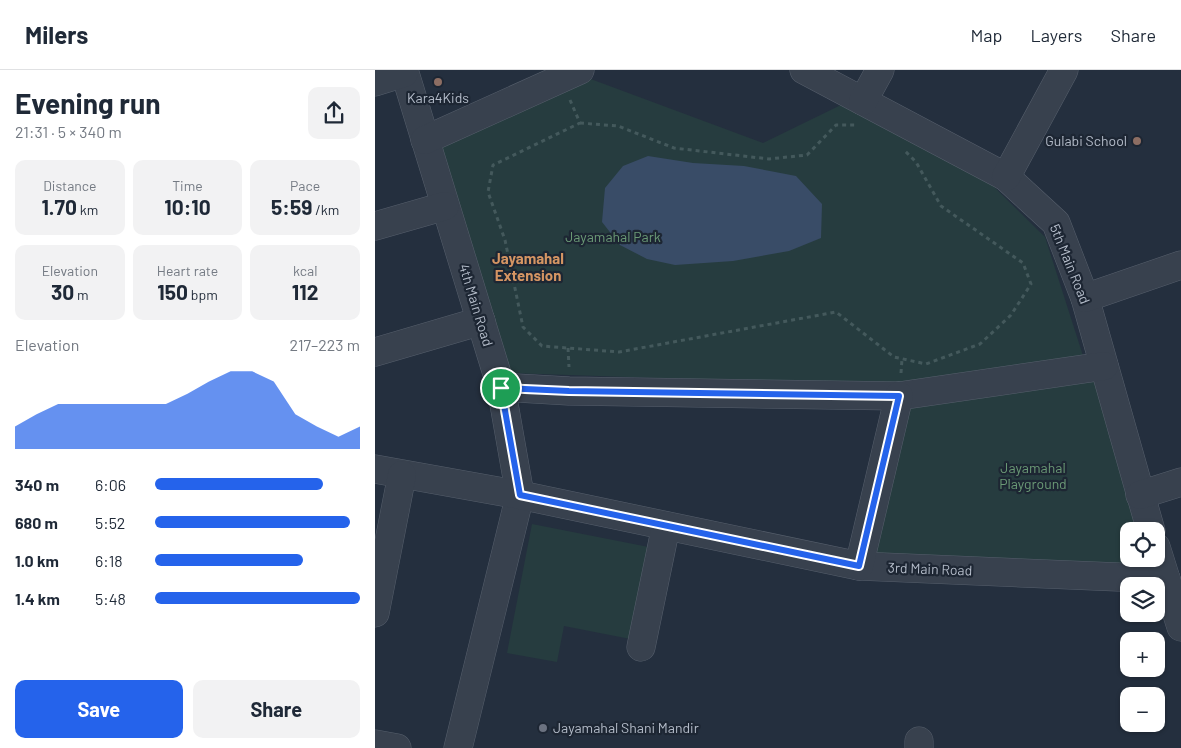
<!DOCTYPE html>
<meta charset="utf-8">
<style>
body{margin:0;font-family:Barlow,sans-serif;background:#f2f2f3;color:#1f2937;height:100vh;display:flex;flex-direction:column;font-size:19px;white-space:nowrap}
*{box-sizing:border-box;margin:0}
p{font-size:16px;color:#747a83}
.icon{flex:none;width:28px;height:28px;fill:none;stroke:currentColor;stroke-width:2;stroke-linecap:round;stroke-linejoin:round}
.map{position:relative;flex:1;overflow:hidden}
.details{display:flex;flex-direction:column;background:#fff;width:375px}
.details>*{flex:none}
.buttons{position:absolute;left:745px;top:452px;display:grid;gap:10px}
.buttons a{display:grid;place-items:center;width:45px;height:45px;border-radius:10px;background:#fff;box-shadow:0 1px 4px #0004;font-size:25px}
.pin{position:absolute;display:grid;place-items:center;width:42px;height:42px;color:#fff;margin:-21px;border:2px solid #fff;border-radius:50%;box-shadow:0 1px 5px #0007}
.round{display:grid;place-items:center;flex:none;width:52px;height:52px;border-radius:10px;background:#f2f2f3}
.head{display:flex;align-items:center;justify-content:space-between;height:85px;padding:0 15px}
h1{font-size:28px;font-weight:700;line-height:38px}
.stats{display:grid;grid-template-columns:repeat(3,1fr);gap:8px;height:85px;padding:5px 15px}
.stats div{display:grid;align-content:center;border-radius:10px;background:#f2f2f3;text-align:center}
.stats b{font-size:21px;font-weight:700}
.stats small{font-size:14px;font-weight:400}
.stats p{font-size:14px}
.chart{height:140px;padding:10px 15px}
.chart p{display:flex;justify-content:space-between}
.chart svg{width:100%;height:90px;margin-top:5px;fill:#2563eb;opacity:.7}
.primary-button{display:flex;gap:10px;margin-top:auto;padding:10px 15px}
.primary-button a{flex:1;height:58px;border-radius:10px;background:#2563eb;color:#fff;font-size:20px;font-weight:700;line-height:58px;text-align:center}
.primary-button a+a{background:#f2f2f3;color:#1f2937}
ul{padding:0 15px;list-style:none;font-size:16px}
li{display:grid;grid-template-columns:80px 60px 1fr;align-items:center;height:38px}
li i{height:12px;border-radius:6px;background:#2563eb}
header{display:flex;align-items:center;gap:30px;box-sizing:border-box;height:70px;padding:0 25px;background:#fff;border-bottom:1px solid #e0e1e3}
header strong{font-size:24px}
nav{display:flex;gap:28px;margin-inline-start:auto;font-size:18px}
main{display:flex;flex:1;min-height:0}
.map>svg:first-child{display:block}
.green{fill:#263c3f}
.water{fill:#394c67}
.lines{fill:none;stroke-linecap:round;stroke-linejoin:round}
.minor-casing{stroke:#565f6c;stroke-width:29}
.path{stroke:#44595c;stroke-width:3;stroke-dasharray:4 4;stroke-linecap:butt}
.minor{stroke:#38414e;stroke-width:28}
.route-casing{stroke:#fff;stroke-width:10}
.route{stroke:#2563eb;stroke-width:6}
.education-dot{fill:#8d6e63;stroke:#1d2633;stroke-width:2}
.worship-dot{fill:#6b7280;stroke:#1d2633;stroke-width:2}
.labels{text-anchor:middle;stroke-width:4.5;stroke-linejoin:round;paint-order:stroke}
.poi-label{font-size:14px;fill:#b4bcc9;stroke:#1d2633}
.park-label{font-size:14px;fill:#6b9a76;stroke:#1d2633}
.street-label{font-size:14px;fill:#b4bcc9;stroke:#1d2633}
.neighbourhood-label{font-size:15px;font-weight:bold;fill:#d59563;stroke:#1d2633}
</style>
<header>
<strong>Milers</strong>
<nav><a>Map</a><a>Layers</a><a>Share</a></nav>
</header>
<main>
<section class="details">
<div class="head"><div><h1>Evening run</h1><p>21:31 · 5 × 340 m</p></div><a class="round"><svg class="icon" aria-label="share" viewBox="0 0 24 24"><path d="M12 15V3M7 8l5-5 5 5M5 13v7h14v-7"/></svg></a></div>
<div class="stats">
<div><p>Distance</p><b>1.70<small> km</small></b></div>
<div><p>Time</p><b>10:10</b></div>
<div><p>Pace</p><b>5:59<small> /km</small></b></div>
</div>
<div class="stats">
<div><p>Elevation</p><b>30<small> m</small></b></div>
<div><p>Heart rate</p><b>150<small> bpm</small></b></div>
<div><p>kcal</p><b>112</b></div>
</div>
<div class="chart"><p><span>Elevation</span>217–223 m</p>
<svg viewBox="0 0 160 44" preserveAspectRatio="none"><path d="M0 44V33L10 27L20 22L30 22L40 22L50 22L60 22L70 22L80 17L90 11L100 6L110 6L120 11L130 27L140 33L150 38L160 33V44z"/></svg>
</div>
<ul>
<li><b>340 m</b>6:06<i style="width:82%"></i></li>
<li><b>680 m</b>5:52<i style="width:95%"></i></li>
<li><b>1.0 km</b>6:18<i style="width:72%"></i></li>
<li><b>1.4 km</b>5:48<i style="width:100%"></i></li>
</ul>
<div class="primary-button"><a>Save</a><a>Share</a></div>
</section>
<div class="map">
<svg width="806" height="678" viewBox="0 0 806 678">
<rect width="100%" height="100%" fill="#242f3e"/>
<g class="green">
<polygon points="213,8 388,73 470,33 610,108 670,167 710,292 528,316 133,303 64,75"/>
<polygon points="721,308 769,461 754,461 754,489 778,489 781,500 496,487 532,331"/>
<polygon points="157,454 299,482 281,574 189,556 182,592 132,583"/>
</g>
<polygon class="water" points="273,86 318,93 369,96 421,106 447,134 446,168 414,181 358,191 300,195 272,189 245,175 227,152 230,118 248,96"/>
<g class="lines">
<g class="minor-casing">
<g id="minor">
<polyline points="29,0 126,317 145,425 83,678"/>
<polyline points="429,0 631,107 681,153 710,228 776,461"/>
<polyline points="0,12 29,3"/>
<polyline points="488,31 505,0"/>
<polyline points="50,70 205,0"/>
<polyline points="631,107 689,0"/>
<polyline points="0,156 70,136"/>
<polyline points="710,228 806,195"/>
<polyline points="0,282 106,251"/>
<polyline points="126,317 194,321 524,326 729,296"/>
<polyline points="0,399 145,425 484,496 791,509"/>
<polyline points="765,425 806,412"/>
<polyline points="781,477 806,557"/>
<polyline points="484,496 524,326"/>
<polyline points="0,543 27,405"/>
<polyline points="266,577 291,456"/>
<polyline points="544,671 544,678"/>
<polyline points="0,674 22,678"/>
</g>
</g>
<g class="path">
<polyline points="195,30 205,53 118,95 113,122 130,170 148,257 167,276 244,282 461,242 519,287 551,294 605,274 636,245 656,214 648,193 566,136 541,92 530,81"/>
<polyline points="205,53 243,56 299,78 394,89 432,85 461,55 481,55"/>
<polyline points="193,278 194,297"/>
<polyline points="526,303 527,289"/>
</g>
<use href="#minor" class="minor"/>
</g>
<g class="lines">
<g class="route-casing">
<polygon id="route" points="126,318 194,321 524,326 484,496 145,425"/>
</g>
<use href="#route" class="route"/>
</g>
<g class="education-dot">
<circle cx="63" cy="12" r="5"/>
<circle cx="762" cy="71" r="5"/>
</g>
<circle class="worship-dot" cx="168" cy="658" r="5"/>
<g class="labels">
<g class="poi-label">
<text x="63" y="33">Kara4Kids</text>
<text x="752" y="76" text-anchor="end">Gulabi School</text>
<text x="178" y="663" text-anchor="start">Jayamahal Shani Mandir</text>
</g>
<g class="park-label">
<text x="238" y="172">Jayamahal Park</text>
<text x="658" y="403">Jayamahal<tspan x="658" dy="16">Playground</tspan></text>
</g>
<g class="street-label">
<text transform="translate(695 194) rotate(68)" y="5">5th Main Road</text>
<text transform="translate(101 235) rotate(73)" y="5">4th Main Road</text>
<text transform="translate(555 499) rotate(2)" y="5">3rd Main Road</text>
</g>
<g class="neighbourhood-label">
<text x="153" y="194">Jayamahal<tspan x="153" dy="17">Extension</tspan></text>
</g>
</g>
</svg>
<div class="buttons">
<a><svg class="icon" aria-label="locate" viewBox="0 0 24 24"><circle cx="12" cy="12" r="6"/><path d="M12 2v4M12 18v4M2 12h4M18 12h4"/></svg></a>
<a><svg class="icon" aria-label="layers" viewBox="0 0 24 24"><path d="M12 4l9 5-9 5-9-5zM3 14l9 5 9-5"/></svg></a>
<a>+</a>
<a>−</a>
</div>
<div class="pin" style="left:126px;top:318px;background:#1e9e55"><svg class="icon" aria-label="arrive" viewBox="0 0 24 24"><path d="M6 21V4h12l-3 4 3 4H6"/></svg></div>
</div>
</main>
